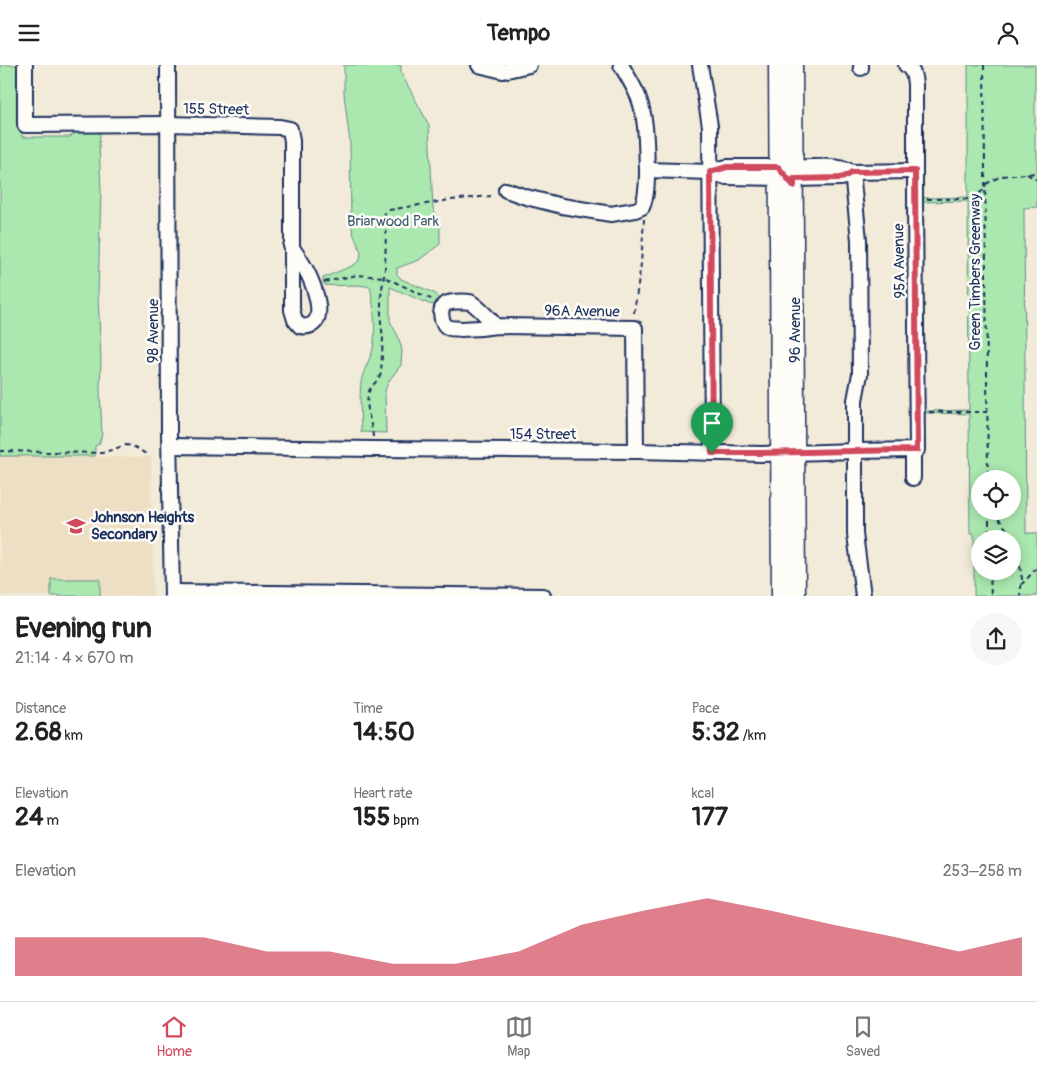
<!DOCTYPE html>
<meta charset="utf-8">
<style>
body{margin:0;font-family:Pangolin,sans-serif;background:#f6f6f6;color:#222;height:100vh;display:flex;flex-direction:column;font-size:19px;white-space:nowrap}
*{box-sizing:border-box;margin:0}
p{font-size:16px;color:#767676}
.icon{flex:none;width:28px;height:28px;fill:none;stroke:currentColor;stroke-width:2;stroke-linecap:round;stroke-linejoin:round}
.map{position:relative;height:531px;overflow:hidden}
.sheet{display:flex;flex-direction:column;background:#fff;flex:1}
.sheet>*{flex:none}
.buttons{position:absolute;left:971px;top:405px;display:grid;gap:10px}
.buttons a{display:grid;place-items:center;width:50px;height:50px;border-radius:50%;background:#fff;box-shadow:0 2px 12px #0003;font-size:25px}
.pin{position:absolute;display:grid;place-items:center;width:42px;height:42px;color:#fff;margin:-51px -21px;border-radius:50% 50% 50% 0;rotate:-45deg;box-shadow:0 0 5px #0007}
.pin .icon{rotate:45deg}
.round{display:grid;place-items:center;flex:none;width:52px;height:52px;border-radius:26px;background:#f6f6f6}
.summary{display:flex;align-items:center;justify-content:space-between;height:85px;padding:0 15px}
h1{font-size:28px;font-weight:800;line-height:38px}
.stats{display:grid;grid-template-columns:repeat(3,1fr);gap:8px;height:85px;padding:5px 15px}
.stats div{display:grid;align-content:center}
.stats b{font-size:25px;font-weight:800}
.stats small{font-size:14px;font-weight:400}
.stats p{font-size:14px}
.chart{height:140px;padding:10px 15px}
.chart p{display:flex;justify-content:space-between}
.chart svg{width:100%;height:90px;margin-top:5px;fill:#d1495b;opacity:.7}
header{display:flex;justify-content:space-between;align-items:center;height:65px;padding:0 15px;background:#fff;font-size:22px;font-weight:800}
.tab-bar{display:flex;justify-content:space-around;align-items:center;height:70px;border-top:1px solid #e0e0e0;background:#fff;font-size:14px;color:#767676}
.tab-bar a{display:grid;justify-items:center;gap:2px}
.tab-bar .current{color:#d1495b}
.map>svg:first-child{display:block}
.built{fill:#ecdfc4}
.green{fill:#aae8af;stroke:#628c86;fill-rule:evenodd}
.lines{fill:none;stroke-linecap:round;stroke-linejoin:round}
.minor-casing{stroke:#1b2f5e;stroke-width:18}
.major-casing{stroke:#1b2f5e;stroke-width:21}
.path{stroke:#1b2f5e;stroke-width:2;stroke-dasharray:5 4;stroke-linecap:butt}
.minor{stroke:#fdfcf7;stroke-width:14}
.major{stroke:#fdfcf7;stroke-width:18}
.route-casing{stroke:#fff;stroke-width:10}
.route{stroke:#d1495b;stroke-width:6}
.labels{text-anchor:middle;stroke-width:5;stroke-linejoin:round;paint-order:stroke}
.street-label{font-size:15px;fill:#1b2f5e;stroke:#fdfcf7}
.park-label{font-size:15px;fill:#3f5d72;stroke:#fdfcf7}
.poi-label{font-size:15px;font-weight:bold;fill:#1b2f5e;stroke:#fdfcf7;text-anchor:start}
</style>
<header><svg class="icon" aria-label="menu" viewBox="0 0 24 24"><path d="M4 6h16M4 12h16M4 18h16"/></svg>Tempo<svg class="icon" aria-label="person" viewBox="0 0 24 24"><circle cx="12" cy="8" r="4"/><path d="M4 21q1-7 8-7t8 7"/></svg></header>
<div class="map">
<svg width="1037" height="531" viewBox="0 0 1037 531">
<rect width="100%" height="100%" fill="#f3ebd9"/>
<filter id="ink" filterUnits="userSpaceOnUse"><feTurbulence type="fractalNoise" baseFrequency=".02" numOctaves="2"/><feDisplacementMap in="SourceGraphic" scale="10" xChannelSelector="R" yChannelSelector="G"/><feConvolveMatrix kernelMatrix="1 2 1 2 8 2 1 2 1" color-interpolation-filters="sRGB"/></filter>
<g filter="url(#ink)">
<polygon class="built" points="0,391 151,392 153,531 0,531"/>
<g class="green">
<polygon points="0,0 22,0 22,72 70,72 77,66 98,65 100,70 99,79 101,126 98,229 101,295 100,325 102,369 99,379 95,381 95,391 0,391"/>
<path d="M344 0H401V8L429 60 433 143 440 160V179L419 195 397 203V209L401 214 436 229 438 234 436 240 429 239 390 222V256L398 271 402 285 401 300 388 317 385 326 386 368 361 367C361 351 359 333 361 317 363 305 370 295 373 284 376 268 374 237 370 222 356 218 340 222 325 220L323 217V213L354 200 360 195 361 187 353 168 351 158 350 78 344 29Z"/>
<path d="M968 0H1035V85H1037V142L1024 143 1026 468H1037V531H974V469H970L969 349 923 348V346L969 345 968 136 922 137V133L968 132ZM980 414H1012V446H980ZM980 474H1012V506H980Z"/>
<rect x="51" y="514" width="49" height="17"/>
</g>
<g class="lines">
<g class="minor-casing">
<g id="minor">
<path d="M25 0V60L168 59 280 62 290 64 292 76V245L295 255 300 261C332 266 314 219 306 205 302 197 296 189 291 181"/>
<polyline points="168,0 169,368 172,531"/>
<polyline points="479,0 503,6 529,0"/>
<path d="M621 0C627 10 633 20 638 31 647 54 646 80 647 105"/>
<polyline points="700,0 710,61 712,388"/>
<polyline points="861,3 861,0"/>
<path d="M794 103C809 102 839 99 852 107L915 106"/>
<polyline points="710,107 727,102 778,102"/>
<polyline points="852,107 859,175 860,309 855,335 855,469 863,531"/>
<polyline points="794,114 841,113 844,112 852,107"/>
<path d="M506 125 526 132 562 141 611 149 635 145 642 142C647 131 647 117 647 105L710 107 726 112 778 113"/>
<path d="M496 261C490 255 477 240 470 237 465 236 447 236 444 240 439 246 441 261 450 263 453 264 458 263 461 264 474 264 484 263 496 261L635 263 636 386"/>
<path d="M170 381 373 384 636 386 762 389 855 386 917 385 915 135V19C914 10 913 5 906 0"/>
<polyline points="913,385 913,413"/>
<polyline points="172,527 543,531"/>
</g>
</g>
<g class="major-casing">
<g id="major">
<polyline points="778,0 781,531"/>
<polyline points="793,0 796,531"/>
</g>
</g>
<g class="path">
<polyline points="984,0 988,414"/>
<polyline points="1027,109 1037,115"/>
<polyline points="986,119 1001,111 1037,108"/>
<polyline points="927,134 970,134 976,131 986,123"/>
<polyline points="324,217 357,210 384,212 433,235"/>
<polyline points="634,248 641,199 644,154"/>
<polyline points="929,347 987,347"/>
<path d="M373 372C372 357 363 339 370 324 374 318 379 315 381 308L383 272 381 259V231L385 204 386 166 384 152 385 148 389 145 450 135 491 131"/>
<polyline points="0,386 102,388 126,380 133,381 146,389"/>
<polyline points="989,446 989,474"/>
<polyline points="993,446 1016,477 1022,514 1020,531"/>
<polyline points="990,506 991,531"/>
<polyline points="1021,520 1037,503"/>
</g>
<use href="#minor" class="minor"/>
<use href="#major" class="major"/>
</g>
</g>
<g class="lines" filter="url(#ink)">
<g class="route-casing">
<path id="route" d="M727 102H778L794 121V114L840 113 844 112 852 107 915 106 917 385C849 385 780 389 712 388L710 107Z"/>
</g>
<use href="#route" class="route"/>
</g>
<defs>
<g id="school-bare" transform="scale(1.5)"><path d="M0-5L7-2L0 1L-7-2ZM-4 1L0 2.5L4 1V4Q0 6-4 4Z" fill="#d1495b" stroke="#fdfcf7" stroke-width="2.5" paint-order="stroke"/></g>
</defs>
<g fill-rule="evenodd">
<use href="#school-bare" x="76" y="461"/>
</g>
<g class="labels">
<g class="street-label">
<text transform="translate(216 44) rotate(1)" y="5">155 Street</text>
<text transform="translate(899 196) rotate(-91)" y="5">95A Avenue</text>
<text transform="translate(975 207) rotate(-90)" y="5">Green Timbers Greenway</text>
<text transform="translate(582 246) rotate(1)" y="5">96A Avenue</text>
<text transform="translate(795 265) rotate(-90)" y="5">96 Avenue</text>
<text transform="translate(153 266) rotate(-90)" y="5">98 Avenue</text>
<text x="543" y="374">154 Street</text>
</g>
<g class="park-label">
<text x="393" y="161">Briarwood Park</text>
</g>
<g class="poi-label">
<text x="91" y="457">Johnson Heights<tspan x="91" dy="17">Secondary</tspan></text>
</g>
</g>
</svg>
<div class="buttons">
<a><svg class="icon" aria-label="locate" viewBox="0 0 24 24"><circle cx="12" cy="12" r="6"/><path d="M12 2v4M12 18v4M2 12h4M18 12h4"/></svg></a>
<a><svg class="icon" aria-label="layers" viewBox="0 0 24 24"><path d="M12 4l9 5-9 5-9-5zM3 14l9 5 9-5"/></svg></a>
</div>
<div class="pin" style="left:712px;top:388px;background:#1e9e55"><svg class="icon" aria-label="arrive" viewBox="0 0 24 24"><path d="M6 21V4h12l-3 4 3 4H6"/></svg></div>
</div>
<section class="sheet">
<div class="summary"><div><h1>Evening run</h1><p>21:14 · 4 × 670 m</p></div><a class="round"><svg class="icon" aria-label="share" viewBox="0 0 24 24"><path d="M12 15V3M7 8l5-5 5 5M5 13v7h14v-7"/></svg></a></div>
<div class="stats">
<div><p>Distance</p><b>2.68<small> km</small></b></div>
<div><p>Time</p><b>14:50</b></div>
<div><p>Pace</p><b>5:32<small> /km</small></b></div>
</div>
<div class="stats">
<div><p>Elevation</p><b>24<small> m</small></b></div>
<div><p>Heart rate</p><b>155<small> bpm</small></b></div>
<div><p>kcal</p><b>177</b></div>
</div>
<div class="chart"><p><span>Elevation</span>253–258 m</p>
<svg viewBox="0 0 160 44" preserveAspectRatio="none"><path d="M0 44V25L10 25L20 25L30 25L40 32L50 32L60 38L70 38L80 32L90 19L100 12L110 6L120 12L130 19L140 25L150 32L160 25V44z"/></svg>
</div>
</section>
<nav class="tab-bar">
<a class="current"><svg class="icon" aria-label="home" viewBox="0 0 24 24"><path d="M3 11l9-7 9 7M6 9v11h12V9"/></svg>Home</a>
<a><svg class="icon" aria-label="map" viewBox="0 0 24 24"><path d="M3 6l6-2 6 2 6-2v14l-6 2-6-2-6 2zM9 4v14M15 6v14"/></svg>Map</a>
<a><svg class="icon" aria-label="saved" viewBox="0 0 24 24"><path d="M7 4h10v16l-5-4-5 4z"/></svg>Saved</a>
</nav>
